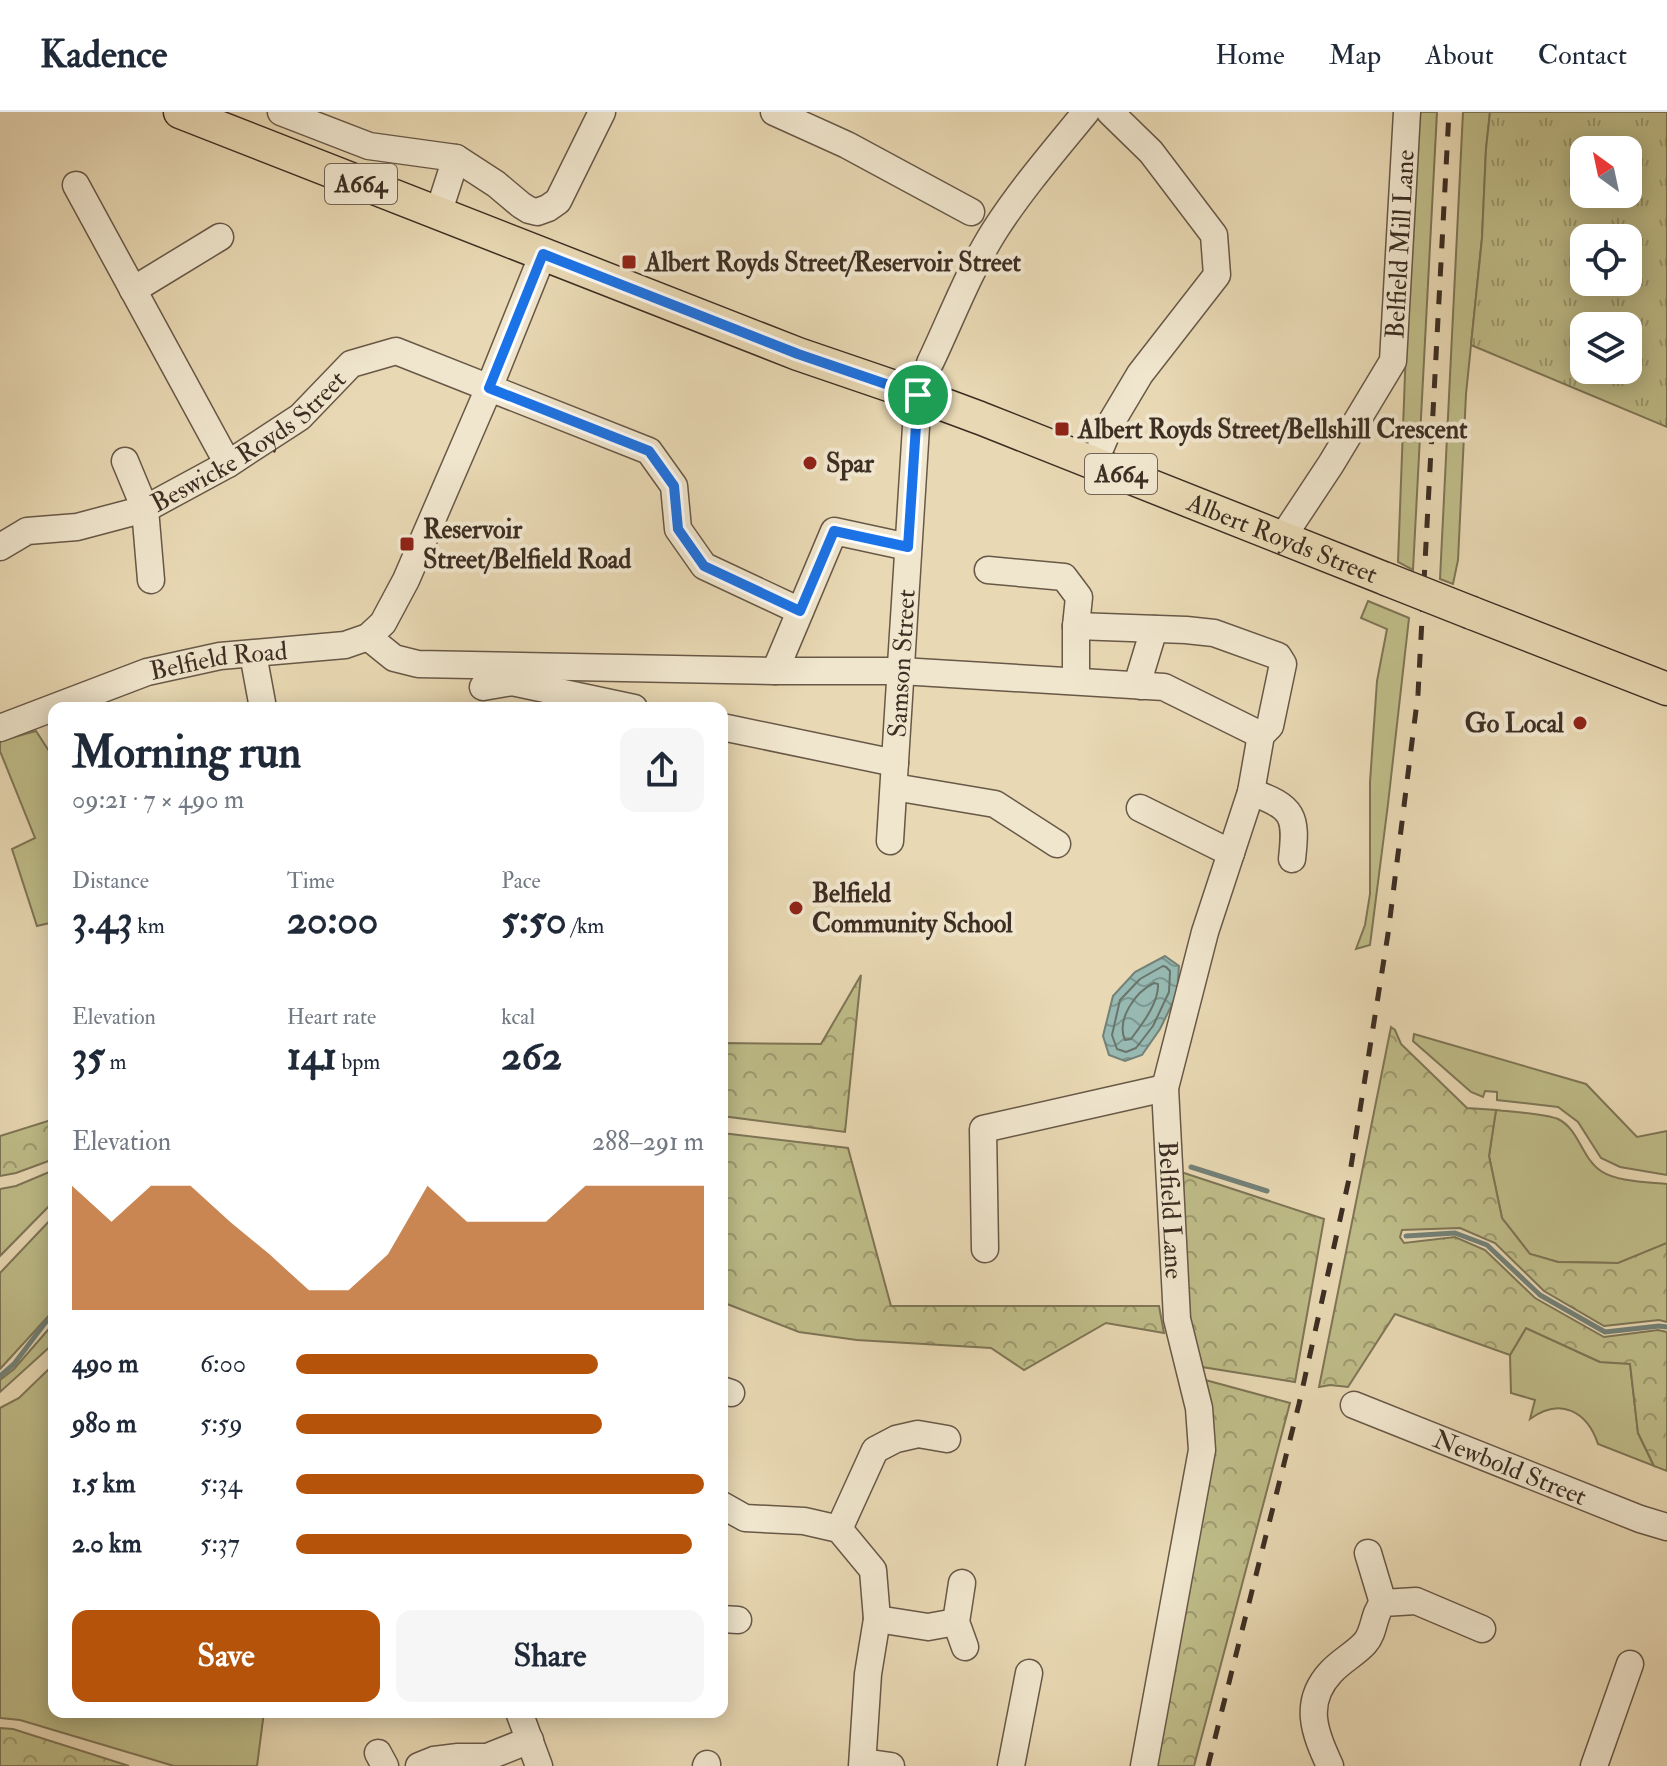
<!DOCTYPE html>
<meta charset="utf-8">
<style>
body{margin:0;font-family:"IM FELL Double Pica",serif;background:#f6f6f7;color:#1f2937;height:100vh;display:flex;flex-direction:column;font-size:30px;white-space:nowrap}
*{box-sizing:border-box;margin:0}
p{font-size:26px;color:#747a83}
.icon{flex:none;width:44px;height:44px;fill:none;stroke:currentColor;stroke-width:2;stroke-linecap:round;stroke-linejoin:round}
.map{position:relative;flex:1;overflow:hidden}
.details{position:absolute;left:48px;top:590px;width:680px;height:1016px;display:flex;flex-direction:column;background:#fff;border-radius:16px;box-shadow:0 4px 20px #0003}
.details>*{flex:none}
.needle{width:52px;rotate:327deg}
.tools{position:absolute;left:1570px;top:24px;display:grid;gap:16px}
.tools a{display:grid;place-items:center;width:72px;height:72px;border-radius:16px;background:#fff;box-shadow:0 4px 20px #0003;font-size:40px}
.pin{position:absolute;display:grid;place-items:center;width:68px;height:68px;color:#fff;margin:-34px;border:4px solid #fff;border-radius:50%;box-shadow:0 2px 8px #0007}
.round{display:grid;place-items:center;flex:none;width:84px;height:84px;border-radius:16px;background:#f6f6f7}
.headline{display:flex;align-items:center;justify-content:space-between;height:136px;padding:0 24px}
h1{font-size:44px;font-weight:800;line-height:60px}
.stats{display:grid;grid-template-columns:repeat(3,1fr);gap:12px;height:136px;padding:8px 24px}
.stats div{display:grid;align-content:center}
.stats b{font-size:40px;font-weight:800}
.stats small{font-size:22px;font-weight:400}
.stats p{font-size:22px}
.chart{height:224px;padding:16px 24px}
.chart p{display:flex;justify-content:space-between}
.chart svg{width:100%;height:144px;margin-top:8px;fill:#b45309;opacity:.7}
.action{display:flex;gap:16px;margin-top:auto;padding:16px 24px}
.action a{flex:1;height:92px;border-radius:16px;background:#b45309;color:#fff;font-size:32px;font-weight:800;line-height:92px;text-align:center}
.action a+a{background:#f6f6f7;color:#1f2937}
ul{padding:0 24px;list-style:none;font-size:26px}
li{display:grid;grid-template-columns:128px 96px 1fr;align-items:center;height:60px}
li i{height:20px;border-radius:10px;background:#b45309}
header{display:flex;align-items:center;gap:48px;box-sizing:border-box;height:112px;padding:0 40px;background:#fff;border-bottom:2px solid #e0e1e3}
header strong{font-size:38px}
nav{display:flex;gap:44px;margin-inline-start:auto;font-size:28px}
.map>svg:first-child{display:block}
.grass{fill:#bebc88;stroke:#7e7556;stroke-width:2}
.forest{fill:url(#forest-crowns);stroke:#7e7556;stroke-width:2}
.park{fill:url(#park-tufts);stroke:#7e7556;stroke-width:2;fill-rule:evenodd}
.water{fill:url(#water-waves);stroke:#738178;stroke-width:2}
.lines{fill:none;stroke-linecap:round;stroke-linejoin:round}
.shore{stroke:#6a746a;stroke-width:2}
.stream{stroke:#738178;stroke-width:5}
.minor-casing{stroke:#685847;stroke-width:29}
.major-casing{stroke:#3d2e23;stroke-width:35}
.minor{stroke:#f0e6ce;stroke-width:26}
.major{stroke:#e8d8b3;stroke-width:32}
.rail{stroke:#3d2e23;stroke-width:5;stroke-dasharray:14 14;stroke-linecap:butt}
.major-bridge-casing{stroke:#3d2e23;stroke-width:35;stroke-linecap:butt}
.major-bridge{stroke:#e8d8b3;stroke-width:32}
.route-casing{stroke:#fff;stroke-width:16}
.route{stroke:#1a73e8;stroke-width:10}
.poi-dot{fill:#8f2418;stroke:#f0e6ce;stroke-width:3}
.labels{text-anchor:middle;stroke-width:8;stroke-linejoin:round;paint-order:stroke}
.shield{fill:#f0e6ce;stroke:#736556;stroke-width:2}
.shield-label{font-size:24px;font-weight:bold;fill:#3d2e23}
.street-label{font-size:26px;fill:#3d2e23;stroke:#f0e6ce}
.poi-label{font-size:26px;font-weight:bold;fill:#3d2e23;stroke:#f0e6ce;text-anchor:start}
</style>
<header>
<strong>Kadence</strong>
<nav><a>Home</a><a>Map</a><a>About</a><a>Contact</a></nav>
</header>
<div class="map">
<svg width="1667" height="1654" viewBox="0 0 1667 1654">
<defs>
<pattern id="forest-crowns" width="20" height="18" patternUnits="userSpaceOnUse" patternTransform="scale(2)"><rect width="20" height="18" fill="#bebc88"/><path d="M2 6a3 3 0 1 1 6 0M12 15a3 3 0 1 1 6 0" fill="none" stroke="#9c996f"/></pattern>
<pattern id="park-tufts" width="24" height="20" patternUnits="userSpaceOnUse" patternTransform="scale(2)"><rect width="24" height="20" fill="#bebc88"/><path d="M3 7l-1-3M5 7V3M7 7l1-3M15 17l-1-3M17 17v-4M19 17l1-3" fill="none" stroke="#9c996f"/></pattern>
<pattern id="water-waves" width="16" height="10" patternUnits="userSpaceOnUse" patternTransform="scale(2)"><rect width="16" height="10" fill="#97b9b1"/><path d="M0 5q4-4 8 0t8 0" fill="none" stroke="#7c9790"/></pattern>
</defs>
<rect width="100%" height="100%" fill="#e8d8b3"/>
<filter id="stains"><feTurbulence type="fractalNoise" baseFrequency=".0025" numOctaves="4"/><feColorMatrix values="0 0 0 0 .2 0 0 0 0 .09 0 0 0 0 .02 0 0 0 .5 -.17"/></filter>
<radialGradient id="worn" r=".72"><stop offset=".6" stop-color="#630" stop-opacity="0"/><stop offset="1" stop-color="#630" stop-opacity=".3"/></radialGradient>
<g class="grass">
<polygon points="1413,0 1437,0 1413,458 1398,450 1412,75"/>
<polygon points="1463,0 1490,0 1486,37 1482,126 1466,282 1458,448 1453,472 1440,467"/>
<polygon points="1368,489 1409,506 1388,692 1370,833 1356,837 1365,813 1370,782 1370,670 1377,569 1387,517 1361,506"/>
<polygon points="36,619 49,639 54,655 54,810 37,814 12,737 35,726 0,639 0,629"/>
<polygon points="1414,922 1586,972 1637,1025 1667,1019 1667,1063 1620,1055 1601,1046 1578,1010 1558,995 1497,988 1497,980 1485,979 1483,985 1471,980 1413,929"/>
<path d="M1496 998C1512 1000 1544 1001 1558 1007 1579 1017 1582 1047 1601 1059 1617 1070 1648 1070 1667 1072V1131L1619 1151 1558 1150 1530 1142 1502 1106 1489 1044Z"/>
<polygon points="54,1058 54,1089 0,1144 0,1077 16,1074"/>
<polygon points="54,1104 54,1198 0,1257 0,1161"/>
<polygon points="54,1211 54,1231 0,1280 0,1268 14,1257"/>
<path d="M1526 1216 1600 1250 1630 1251 1638 1321 1654 1354 1598 1332C1587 1299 1560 1285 1530 1307L1535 1288 1511 1281 1510 1243Z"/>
<polygon points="54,1252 54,1600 264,1600 257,1654 174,1654 20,1608 0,1606 0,1296 19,1286"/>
</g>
<g class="forest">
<polygon points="861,863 845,1020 722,1004 722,931 821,932"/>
<polygon points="1391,915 1395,918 1401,932 1467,996 1496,998 1489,1044 1502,1106 1530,1142 1558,1150 1618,1151 1667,1131 1667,1210 1659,1208 1604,1214 1544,1179 1495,1131 1460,1116 1402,1118 1400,1125 1404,1131 1455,1125 1485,1138 1535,1186 1604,1225 1658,1218 1667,1220 1667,1359 1654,1354 1638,1321 1630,1252 1600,1250 1526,1216 1510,1243 1395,1202 1348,1275 1330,1273 1319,1275"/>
<polygon points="54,1007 54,1047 16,1061 0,1064 0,1024"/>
<polygon points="722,1021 848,1036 891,1194 1159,1194 1164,1221 1106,1211 1024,1258 991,1236 857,1228 799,1220 722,1190"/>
<polygon points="1181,1060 1324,1107 1295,1270 1196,1254 1182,1204"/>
<polygon points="1198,1266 1290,1291 1194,1654 1153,1654"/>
<polygon points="0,1616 13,1617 129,1654 0,1654"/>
</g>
<path class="park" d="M1490 0H1667V315L1471 233 1482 126 1486 37ZM1584 38H1628V82H1584ZM1584 126H1628V170H1584ZM1584 214H1628V258H1584Z"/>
<polygon class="water" points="1165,844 1179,854 1177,882 1160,917 1142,943 1125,949 1109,943 1103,924 1113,884 1135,860"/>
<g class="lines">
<g class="shore">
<polygon points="1163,854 1166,855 1170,859 1169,880 1153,914 1136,936 1126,940 1117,937 1112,923 1120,888 1140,867"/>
<path d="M1154 871 1158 872C1159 891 1142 912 1131 927L1125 928C1116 908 1135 880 1154 871Z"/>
</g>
<g class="stream">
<polyline points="1191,1055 1267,1079"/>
<polyline points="1406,1124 1455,1121 1487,1133 1540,1183 1605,1220 1659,1214 1667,1215"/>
<polyline points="0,1264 14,1252 45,1211 54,1204"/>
</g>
<g class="minor-casing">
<g id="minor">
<polyline points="281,0 369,34 456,46 496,72 521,93 529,98 537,100 548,96 558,89 602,0"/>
<polyline points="774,0 847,33 971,100"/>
<polyline points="76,73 228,352"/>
<polyline points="438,102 456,46"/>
<polyline points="133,178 220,125"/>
<path d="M930 251C951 207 969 159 995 118 1022 76 1055 38 1086 0"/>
<polyline points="125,349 145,397 151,468"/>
<polyline points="1094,351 1112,309 1140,262 1217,163 1214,123 1151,40 1110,0"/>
<path id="s1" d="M1282 426 1331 352 1393 249 1407 0"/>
<path id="s2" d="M0 435 27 419 77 415 145 397 228 352 300 305 351 252 396 239 649 339 674 374 678 417 704 454 800 499"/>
<polyline points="988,458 1064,465 1079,485 1076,514 1076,569"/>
<path id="s3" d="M1076 514 1186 518 1214 521 1278 544 1283 552 1270 614 1261 623 1251 680 1205 820 1165 976 1177 1207 1199 1296 1202 1338 1144 1654"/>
<polyline points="368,525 394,546 418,552 775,559 901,559 1164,575 1261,623"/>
<polyline points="253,542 263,596"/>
<polyline points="775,559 834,419 908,435"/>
<polyline points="1141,574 1140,563 1154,517"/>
<polyline points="483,575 512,570 634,596"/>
<polyline points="722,615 895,651"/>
<path id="s4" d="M0 616 147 560 220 544 345 533 368 525 383 511 406 468 489 276 543 142"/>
<polyline points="894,675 995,692 1057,732"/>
<path d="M1251 680C1294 695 1297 704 1292 747"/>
<polyline points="1140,696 1231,741"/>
<path id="s5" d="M890 729 918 283"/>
<polyline points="985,1137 983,1017 1165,976"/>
<polyline points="722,1278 731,1281"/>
<path id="s6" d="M1354 1293 1640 1407 1667 1415"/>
<polyline points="722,1393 745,1406 804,1409 839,1417 873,1458 877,1507 868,1562 862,1654"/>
<polyline points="839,1417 875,1338 896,1327 918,1322 947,1327"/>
<polyline points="1368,1441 1383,1491"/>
<polyline points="962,1471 956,1510 965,1535"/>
<polyline points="722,1507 738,1508"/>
<polyline points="877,1507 928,1515 956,1510"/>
<polyline points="519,1600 539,1654"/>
<polyline points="378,1641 385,1654"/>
<polyline points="863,1650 891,1654"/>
<polyline points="419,1654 434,1648 458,1645 487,1645 530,1628"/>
<polyline points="706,1654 707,1652"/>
<polyline points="1011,1654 1029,1561"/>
<path d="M1330 1654C1315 1621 1302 1591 1331 1560 1341 1549 1355 1542 1365 1531 1375 1520 1373 1502 1383 1491L1416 1489 1482 1517"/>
<polyline points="1594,1654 1630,1552"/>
</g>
</g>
<g class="major-casing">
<g id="major">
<path id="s7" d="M180 0 798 242 918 283 980 306 1386 467"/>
<polyline points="1472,501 1667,577"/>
</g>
</g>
<use href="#minor" class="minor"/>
<use href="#major" class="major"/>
<polyline class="rail" points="1208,1654 1299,1292 1349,1067 1388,822 1418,582 1449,0"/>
<g class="major-bridge-casing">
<polyline id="major-bridge" points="1386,467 1472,501"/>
</g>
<use href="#major-bridge" class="major-bridge"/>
</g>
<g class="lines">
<g class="route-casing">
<polygon id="route" points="543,142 798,242 918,283 908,435 834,419 800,499 704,454 678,417 674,374 649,339 489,276"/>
</g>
<use href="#route" class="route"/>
</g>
<g class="poi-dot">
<rect x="621" y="142" width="16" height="16" rx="4"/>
<rect x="1054" y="309" width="16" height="16" rx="4"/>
<circle cx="810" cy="351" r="8"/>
<rect x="399" y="424" width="16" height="16" rx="4"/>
<circle cx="1580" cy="611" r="8"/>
<circle cx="796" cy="796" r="8"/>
</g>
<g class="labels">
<g class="shield">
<rect x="325" y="52" width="72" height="40" rx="6"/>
<rect x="1085" y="342" width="72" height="40" rx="6"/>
</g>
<g class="shield-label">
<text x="361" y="80">A664</text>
<text x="1121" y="370">A664</text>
</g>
<g class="street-label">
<text dy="9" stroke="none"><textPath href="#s1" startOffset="326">Belfield Mill Lane</textPath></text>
<text dy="9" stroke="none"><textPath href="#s2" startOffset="276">Beswicke Royds Street</textPath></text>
<text dy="9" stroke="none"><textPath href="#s7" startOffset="1182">Albert Royds Street</textPath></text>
<text dy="9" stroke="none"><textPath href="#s4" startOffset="230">Belfield Road</textPath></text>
<text dy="9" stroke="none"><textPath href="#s5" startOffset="178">Samson Street</textPath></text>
<text dy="9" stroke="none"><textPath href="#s3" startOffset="780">Belfield Lane</textPath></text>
<text dy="9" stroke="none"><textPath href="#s6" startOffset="168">Newbold Street</textPath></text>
</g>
<g class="poi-label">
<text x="645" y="159">Albert Royds Street/Reservoir Street</text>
<text x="1078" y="326">Albert Royds Street/Bellshill Crescent</text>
<text x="826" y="360">Spar</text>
<text x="423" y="426">Reservoir<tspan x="423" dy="30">Street/Belfield Road</tspan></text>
<text x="1564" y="620" text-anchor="end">Go Local</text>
<text x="812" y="790">Belfield<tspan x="812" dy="30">Community School</tspan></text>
</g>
</g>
<rect width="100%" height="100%" filter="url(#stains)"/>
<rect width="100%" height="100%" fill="url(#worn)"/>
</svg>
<div class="tools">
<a><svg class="needle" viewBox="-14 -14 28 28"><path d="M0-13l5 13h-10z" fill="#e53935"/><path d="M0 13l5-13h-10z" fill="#747a83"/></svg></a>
<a><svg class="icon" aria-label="locate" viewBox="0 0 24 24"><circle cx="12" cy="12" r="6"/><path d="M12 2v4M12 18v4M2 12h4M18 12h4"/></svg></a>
<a><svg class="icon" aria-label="layers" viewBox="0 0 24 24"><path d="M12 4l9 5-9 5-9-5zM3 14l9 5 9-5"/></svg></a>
</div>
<div class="pin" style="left:918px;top:283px;background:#1e9e55"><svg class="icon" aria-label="arrive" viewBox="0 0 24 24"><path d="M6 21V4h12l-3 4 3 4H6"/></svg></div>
<section class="details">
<div class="headline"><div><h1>Morning run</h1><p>09:21 · 7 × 490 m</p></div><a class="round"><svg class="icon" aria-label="share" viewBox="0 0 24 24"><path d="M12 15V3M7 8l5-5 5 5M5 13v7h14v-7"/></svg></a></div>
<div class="stats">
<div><p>Distance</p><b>3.43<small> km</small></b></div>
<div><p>Time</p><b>20:00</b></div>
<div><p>Pace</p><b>5:50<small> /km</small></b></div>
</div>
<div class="stats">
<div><p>Elevation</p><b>35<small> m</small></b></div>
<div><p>Heart rate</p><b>141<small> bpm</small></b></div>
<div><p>kcal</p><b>262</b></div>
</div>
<div class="chart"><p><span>Elevation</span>288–291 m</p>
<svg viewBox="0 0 160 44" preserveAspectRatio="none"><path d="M0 44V6L10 17L20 6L30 6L40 17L50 27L60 38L70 38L80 27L90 6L100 17L110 17L120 17L130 6L140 6L150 6L160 6V44z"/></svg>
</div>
<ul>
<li><b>490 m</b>6:00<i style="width:74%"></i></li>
<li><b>980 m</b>5:59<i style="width:75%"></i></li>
<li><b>1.5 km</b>5:34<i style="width:100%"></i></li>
<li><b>2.0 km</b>5:37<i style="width:97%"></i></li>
</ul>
<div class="action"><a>Save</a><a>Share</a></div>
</section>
</div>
